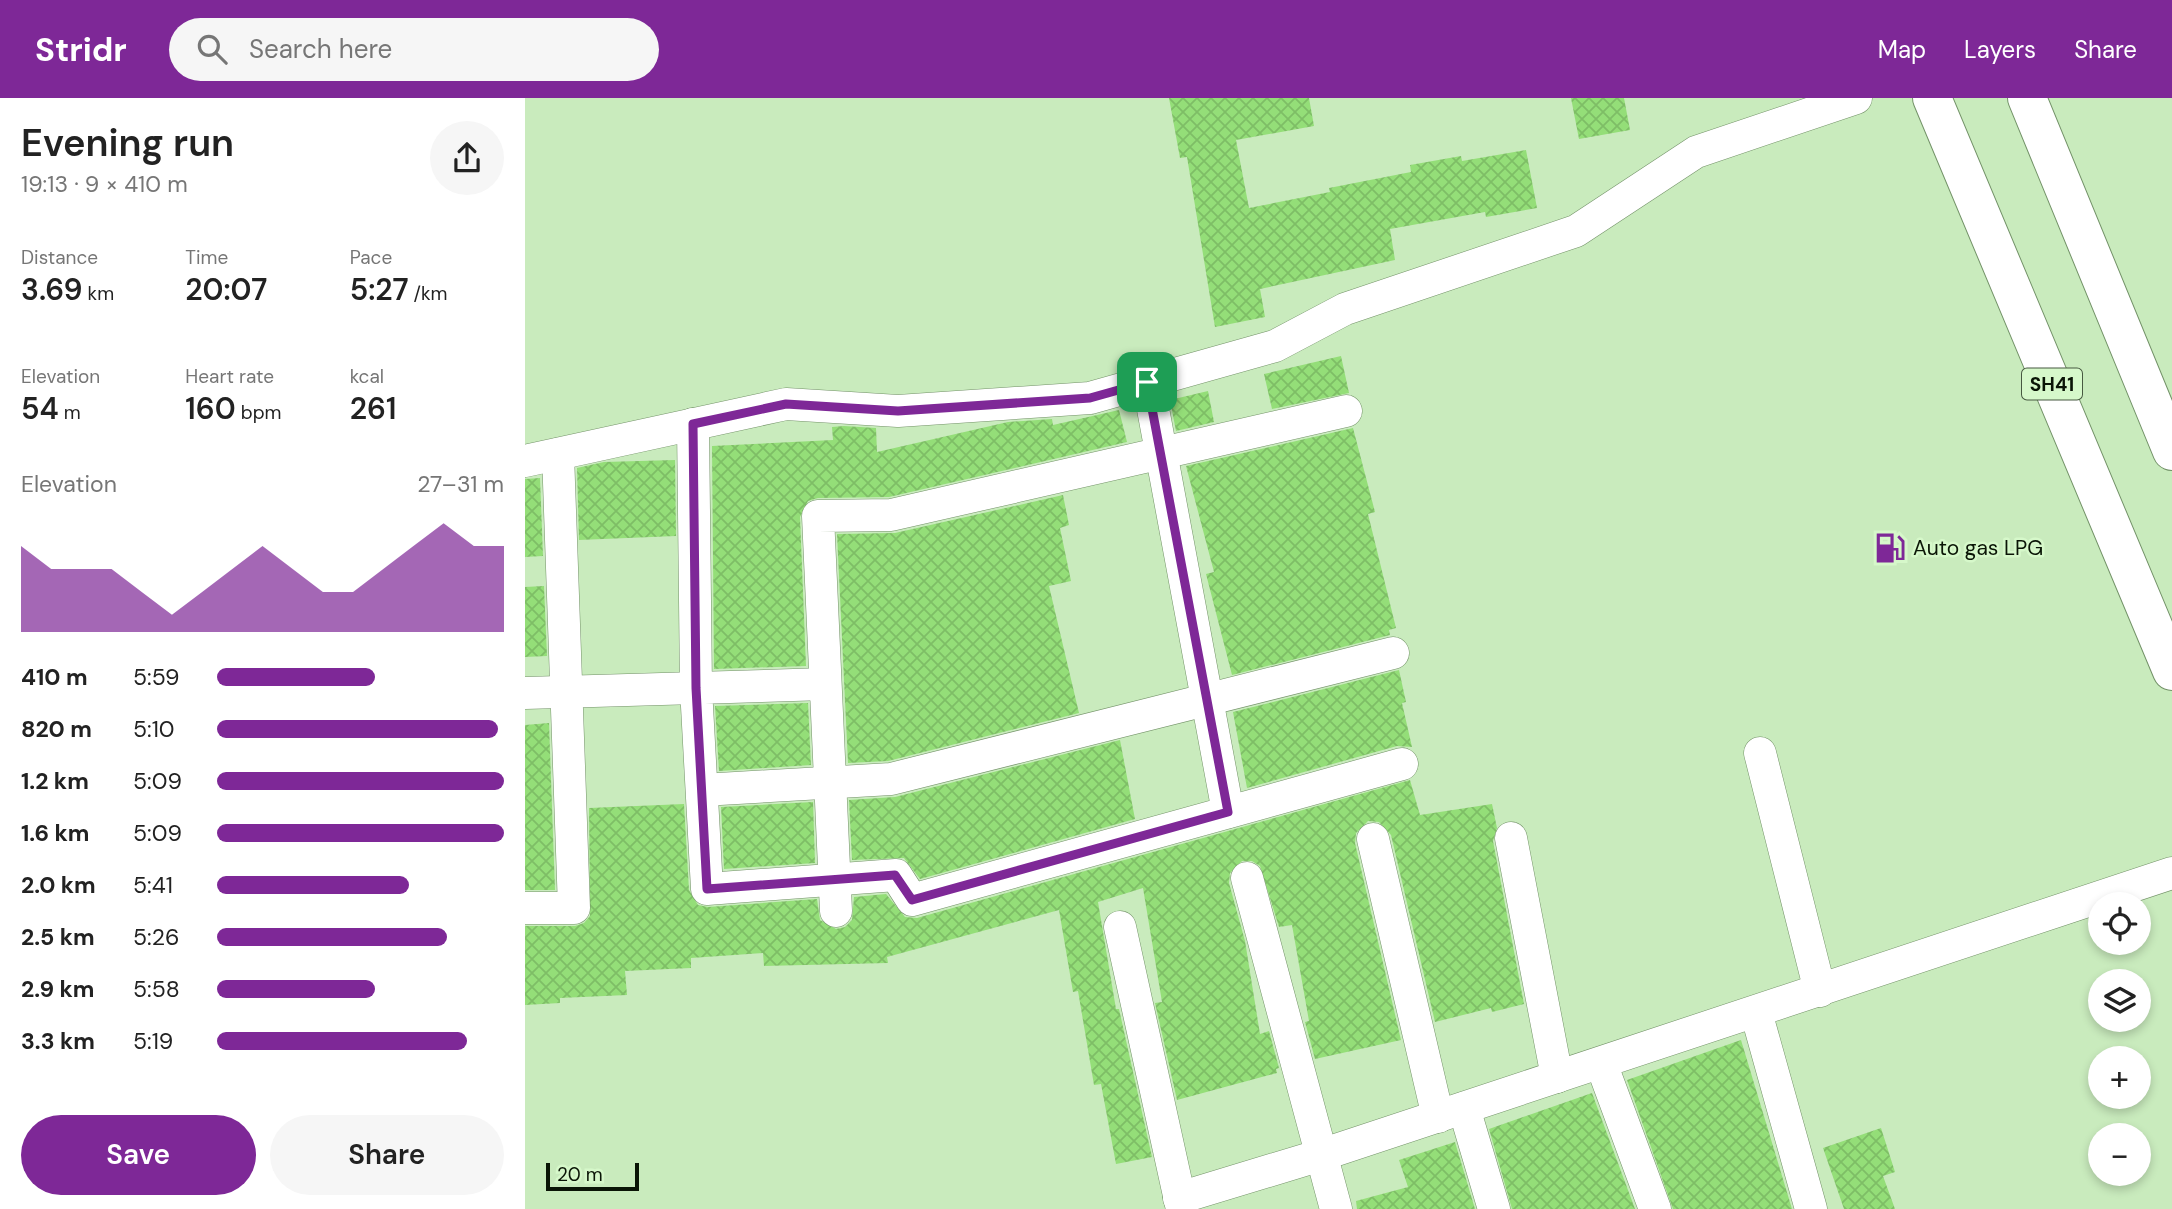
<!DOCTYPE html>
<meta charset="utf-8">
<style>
body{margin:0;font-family:"DM Sans",sans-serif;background:#f6f6f6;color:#222;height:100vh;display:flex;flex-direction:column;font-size:26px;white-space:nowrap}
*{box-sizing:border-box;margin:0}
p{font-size:23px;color:#767676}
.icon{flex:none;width:38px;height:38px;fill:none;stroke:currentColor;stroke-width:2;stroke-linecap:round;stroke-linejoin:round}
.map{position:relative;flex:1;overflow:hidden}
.sheet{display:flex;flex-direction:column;background:#fff;width:525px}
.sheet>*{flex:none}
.controls{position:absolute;left:1563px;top:794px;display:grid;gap:14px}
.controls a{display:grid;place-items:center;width:63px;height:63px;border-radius:50%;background:#fff;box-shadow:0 4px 10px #0003;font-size:35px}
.scale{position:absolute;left:21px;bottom:18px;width:93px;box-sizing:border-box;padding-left:7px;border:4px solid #0a1506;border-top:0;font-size:19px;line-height:24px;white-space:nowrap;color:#0a1506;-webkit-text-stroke:5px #d6f8ca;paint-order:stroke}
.pin{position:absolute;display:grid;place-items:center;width:60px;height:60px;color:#fff;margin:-30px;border-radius:14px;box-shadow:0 4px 10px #0006}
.round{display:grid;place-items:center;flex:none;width:74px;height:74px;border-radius:37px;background:#f6f6f6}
.headline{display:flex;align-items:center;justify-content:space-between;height:119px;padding:0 21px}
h1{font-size:38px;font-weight:600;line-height:52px}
.stats{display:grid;grid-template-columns:repeat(3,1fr);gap:10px;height:119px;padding:7px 21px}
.stats div{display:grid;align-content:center}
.stats b{font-size:30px;font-weight:600}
.stats small{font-size:19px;font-weight:400}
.stats p{font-size:19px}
.chart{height:196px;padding:14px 21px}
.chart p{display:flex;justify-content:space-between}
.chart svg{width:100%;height:126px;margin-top:7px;fill:#7e2897;opacity:.7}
.cta{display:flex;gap:14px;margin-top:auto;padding:14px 21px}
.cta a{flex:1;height:80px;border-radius:42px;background:#7e2897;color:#fff;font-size:28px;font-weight:600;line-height:80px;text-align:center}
.cta a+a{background:#f6f6f6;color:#222}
ul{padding:0 21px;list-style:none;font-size:23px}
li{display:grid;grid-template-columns:112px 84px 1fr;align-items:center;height:52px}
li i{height:18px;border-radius:9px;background:#7e2897}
header{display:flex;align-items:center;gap:42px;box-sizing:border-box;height:98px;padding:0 35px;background:#7e2897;color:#fff}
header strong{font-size:33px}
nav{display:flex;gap:38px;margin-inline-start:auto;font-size:24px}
.search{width:490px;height:63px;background:#f6f6f6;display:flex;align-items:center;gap:18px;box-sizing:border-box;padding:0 24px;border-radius:38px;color:#767676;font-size:26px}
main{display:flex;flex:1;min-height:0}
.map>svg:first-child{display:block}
.building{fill:url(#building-cross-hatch)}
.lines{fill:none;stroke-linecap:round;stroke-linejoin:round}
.street-casing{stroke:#739268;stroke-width:33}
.primary-casing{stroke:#739268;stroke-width:40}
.street{stroke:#fff;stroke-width:32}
.primary{stroke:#fff;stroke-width:38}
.route-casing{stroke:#fff;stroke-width:14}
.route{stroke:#7e2897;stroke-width:9}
.labels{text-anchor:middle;stroke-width:5;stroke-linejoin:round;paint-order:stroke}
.shield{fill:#d6f8ca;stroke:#475941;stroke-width:2}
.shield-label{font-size:19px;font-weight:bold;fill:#0a1506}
.poi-label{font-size:21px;fill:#0a1506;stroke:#d6f8ca;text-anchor:start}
</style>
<header>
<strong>Stridr</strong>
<div class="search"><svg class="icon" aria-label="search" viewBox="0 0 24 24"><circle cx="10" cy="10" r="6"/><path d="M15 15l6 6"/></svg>Search here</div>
<nav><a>Map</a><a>Layers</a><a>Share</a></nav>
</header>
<main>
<section class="sheet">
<div class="headline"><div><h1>Evening run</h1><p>19:13 · 9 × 410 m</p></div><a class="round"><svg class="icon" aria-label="share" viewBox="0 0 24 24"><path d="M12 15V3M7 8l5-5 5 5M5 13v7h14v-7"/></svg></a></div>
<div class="stats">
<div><p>Distance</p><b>3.69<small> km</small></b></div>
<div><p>Time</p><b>20:07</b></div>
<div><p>Pace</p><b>5:27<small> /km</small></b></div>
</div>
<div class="stats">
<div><p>Elevation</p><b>54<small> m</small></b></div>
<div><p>Heart rate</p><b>160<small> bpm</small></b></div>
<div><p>kcal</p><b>261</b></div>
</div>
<div class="chart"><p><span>Elevation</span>27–31 m</p>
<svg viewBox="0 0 160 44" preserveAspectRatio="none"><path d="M0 44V14L10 22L20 22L30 22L40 30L50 38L60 30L70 22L80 14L90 22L100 30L110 30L120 22L130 14L140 6L150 14L160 14V44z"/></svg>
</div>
<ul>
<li><b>410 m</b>5:59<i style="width:55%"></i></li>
<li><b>820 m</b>5:10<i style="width:98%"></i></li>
<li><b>1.2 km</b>5:09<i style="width:100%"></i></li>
<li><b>1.6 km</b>5:09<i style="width:100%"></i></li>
<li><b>2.0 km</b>5:41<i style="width:67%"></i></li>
<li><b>2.5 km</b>5:26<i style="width:80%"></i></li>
<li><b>2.9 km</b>5:58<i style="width:55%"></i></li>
<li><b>3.3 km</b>5:19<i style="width:87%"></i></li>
</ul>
<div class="cta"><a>Save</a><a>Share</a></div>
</section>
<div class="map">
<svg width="1647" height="1111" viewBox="0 0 1647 1111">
<defs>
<pattern id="building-cross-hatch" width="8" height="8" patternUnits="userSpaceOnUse" patternTransform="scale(1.75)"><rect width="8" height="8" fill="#94de78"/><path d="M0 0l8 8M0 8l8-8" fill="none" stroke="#7ebe66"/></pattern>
</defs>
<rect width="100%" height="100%" fill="#c9ebbd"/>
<g class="building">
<polygon points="644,0 784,0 789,28 711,42 724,110 805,94 804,90 886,74 885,67 936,58 937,63 1001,52 1012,110 961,119 960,114 865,131 870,162 735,191 740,219 690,229 662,59 655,60"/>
<polygon points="1046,0 1099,0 1105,32 1054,41"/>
<polygon points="816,258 824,295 747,311 739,276"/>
<polygon points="683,293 689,324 651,333 645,302"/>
<polygon points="594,312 602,344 364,399 293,400 283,403 275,419 281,568 189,571 187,348 308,342 307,329 319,328 351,330 352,354 483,324 527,321 528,327"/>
<polygon points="828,330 850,414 843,416 871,530 864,532 865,537 707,577 681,476 689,474 661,368"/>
<polygon points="150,362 151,438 54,442 52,370 79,364"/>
<polygon points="15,380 18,458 0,459 0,381"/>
<polygon points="538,397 544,427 535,430 546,483 524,488 554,615 363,663 323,665 312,436 370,435"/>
<polygon points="19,488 22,558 0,559 0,489"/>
<polygon points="874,572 881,604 877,605 887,649 872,648 722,690 708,614"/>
<polygon points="283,605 286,667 194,673 190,608"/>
<polygon points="24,625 30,792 0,792 0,627"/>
<polygon points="595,642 610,721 395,781 379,760 327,762 324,702 370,699"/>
<polygon points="885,682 895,717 967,706 972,730 968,743 999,906 967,914 966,910 910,924 866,737 854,724 843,723 831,735 830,745 876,942 790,961 780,924 784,923 767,827 754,829 735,768 727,763 717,763 705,775 704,785 720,843 735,936 744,933 754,970 751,971 752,975 652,1002 630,905 637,904 618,790 573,804 591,911 594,911 627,1059 591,1066 576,986 569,987 553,893 548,894 534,812 362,859 363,865 239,868 238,855 166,860 166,870 100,873 102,897 35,900 35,905 0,907 0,828 50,828 59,825 65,818 64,710 159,706 164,792 173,807 183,809 292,801 295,822 311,831 320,829 327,822 329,799 361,796 380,819 392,820"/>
<polygon points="288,704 290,765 199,771 196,709"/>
<polygon points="1216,942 1267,1111 1148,1111 1102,982"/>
<polygon points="1067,995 1110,1111 987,1111 964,1031"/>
<polygon points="1356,1030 1370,1074 1358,1078 1370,1111 1319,1111 1298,1050"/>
<polygon points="930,1044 950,1111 832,1111 831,1103 883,1089 874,1062"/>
</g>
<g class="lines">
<g class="street-casing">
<g id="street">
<polyline points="623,284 703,714"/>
<polyline points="0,363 261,306 373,313 565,300 750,248 820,211 1051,133 1171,54 1331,0"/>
<polyline points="300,586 171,590 182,791 371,777 387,802 877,666"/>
<polyline points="0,595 171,590 168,326"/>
<polyline points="1235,655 1295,893"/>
<polyline points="177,692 366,681 868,555"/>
<polyline points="986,740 1032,979"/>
<polyline points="848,741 913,1019"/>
<polyline points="722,780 811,1111"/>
<polyline points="0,810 49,810 33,356"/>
<polyline points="311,813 293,418 366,417 821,313"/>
<polyline points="595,829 657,1111"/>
<polyline points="1231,914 1286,1111"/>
<polyline points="1076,965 1130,1111"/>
<polyline points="939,1010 969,1111"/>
<polyline points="654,1100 796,1057 1647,775"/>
</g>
</g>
<g class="primary-casing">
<g id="primary">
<polyline points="1407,0 1647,573"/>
<polyline points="1502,0 1647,353"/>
</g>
</g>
<use href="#street" class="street"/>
<use href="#primary" class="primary"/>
</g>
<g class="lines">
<g class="route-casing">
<polygon id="route" points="622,284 703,714 387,802 370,777 182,791 171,590 168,326 261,306 373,313 565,300"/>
</g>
<use href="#route" class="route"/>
</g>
<defs>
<g id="fuel-bare" transform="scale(2.415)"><path d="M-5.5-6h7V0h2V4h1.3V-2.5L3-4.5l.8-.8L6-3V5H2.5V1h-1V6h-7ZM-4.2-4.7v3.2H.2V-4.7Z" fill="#7e2897" stroke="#d6f8ca" stroke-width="2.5" paint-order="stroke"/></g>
</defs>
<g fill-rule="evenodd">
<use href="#fuel-bare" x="1365" y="450"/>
</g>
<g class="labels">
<rect class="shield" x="1497" y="270.5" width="60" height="31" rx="5"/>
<g class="shield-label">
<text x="1527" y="293">SH41</text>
</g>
<g class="poi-label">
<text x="1388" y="457">Auto gas LPG</text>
</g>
</g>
</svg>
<div class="controls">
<a><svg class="icon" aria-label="locate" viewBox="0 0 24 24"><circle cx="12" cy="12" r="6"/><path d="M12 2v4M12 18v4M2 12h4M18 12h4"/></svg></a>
<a><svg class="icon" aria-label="layers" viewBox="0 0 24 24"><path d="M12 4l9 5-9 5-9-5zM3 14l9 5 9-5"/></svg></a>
<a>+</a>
<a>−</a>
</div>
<div class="scale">20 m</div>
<div class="pin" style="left:622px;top:284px;background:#1e9e55"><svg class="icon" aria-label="arrive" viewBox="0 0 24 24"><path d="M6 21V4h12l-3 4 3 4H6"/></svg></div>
</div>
</main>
